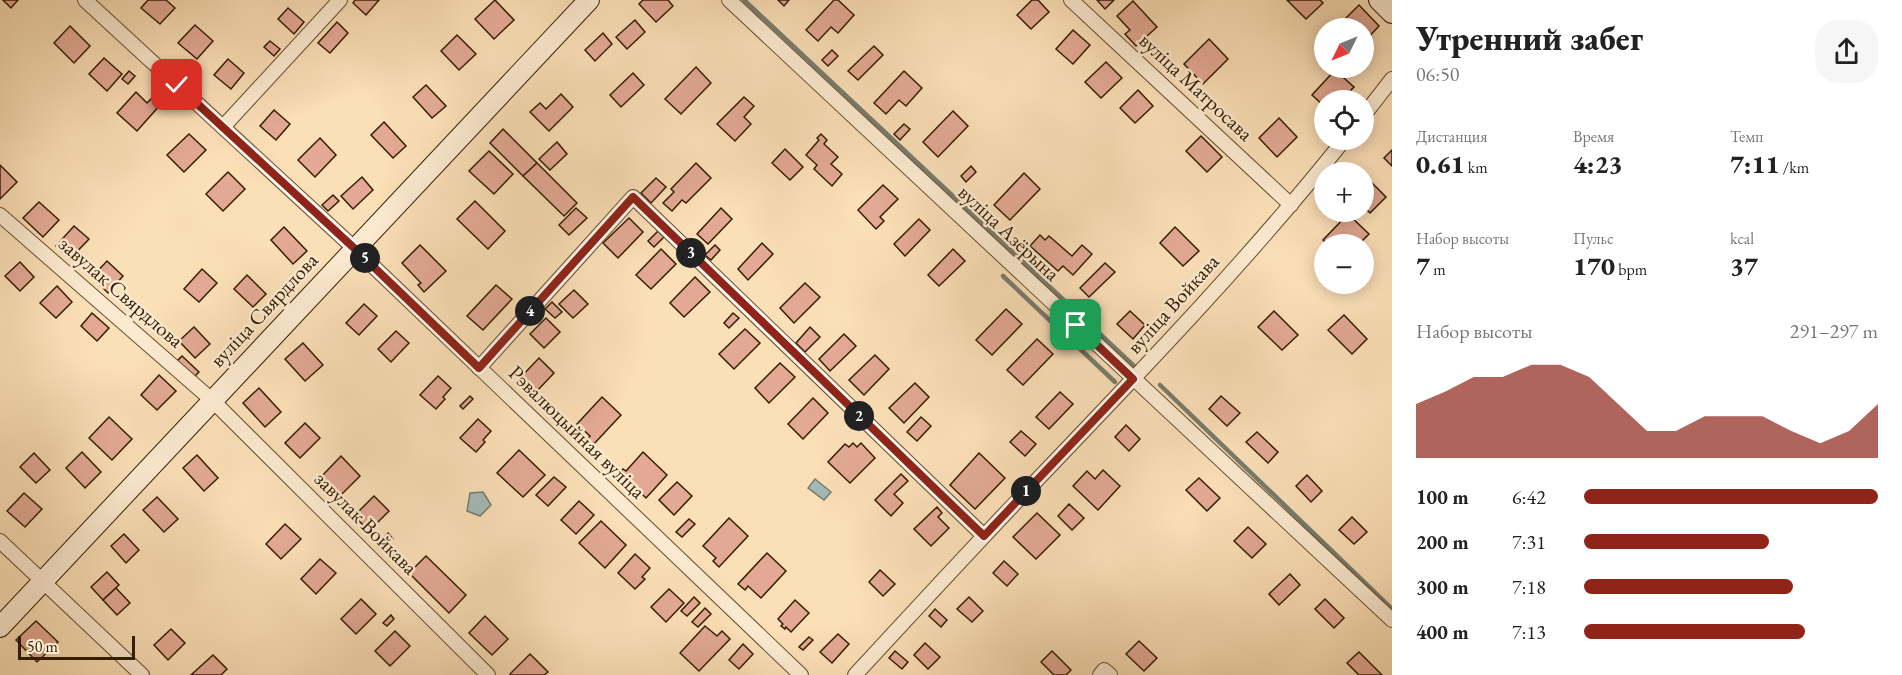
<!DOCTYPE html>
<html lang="ru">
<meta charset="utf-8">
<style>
body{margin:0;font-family:"EB Garamond",serif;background:#f6f6f6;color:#222;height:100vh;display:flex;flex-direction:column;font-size:22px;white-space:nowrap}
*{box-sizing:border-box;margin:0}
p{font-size:20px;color:#767676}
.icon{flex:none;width:33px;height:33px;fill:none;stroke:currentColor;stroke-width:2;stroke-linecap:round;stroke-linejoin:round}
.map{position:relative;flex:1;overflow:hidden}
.sheet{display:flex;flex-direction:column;background:#fff;width:510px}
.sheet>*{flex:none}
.needle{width:39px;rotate:227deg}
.controls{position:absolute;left:1314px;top:18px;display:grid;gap:12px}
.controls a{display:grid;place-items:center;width:60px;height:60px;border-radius:50%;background:#fff;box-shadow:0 3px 15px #0003;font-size:30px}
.scale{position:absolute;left:18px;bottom:15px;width:117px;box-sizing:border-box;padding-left:6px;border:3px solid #341e00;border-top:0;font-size:16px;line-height:21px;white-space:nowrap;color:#341e00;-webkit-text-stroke:4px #fcead0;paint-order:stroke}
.pin{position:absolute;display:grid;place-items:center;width:51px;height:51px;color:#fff;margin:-26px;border-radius:12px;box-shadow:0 3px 9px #0006}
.km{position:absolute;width:30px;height:30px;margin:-15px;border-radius:50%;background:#222;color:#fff;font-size:16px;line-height:30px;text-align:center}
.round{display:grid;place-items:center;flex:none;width:63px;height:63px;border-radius:24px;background:#f6f6f6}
.overview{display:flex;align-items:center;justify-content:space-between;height:102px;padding:0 24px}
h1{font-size:33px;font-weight:800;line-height:45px}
.metrics{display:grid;grid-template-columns:repeat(3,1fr);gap:9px;height:102px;padding:6px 24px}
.metrics div{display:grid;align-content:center}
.metrics b{font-size:26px;font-weight:800}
.metrics small{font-size:16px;font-weight:400}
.metrics p{font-size:16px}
.chart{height:168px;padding:12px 24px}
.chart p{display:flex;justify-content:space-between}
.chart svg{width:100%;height:108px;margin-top:6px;fill:#8f2418;opacity:.7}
ul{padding:0 24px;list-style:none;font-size:20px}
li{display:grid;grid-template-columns:96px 72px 1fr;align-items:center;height:45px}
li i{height:15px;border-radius:8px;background:#8f2418}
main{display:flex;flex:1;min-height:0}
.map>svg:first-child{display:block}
.water{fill:#a4bab9;stroke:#777c6f;stroke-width:1.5}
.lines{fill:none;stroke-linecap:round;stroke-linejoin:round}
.stream{stroke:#777c6f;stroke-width:4.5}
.building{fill:#e3a994;stroke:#341e00;stroke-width:1.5}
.street-casing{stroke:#664e2e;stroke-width:16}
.secondary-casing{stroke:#341e00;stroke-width:22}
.street{stroke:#fcead0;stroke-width:14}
.secondary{stroke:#fcead0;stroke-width:20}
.route-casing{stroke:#fff;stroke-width:12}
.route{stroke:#8f2418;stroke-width:8}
.labels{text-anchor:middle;stroke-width:5;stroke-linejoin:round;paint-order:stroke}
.street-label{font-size:21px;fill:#341e00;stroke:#fcead0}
</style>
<main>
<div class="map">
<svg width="1392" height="675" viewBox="0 0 1392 675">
<rect width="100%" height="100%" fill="#fbdfb7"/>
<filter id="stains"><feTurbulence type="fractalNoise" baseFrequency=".00333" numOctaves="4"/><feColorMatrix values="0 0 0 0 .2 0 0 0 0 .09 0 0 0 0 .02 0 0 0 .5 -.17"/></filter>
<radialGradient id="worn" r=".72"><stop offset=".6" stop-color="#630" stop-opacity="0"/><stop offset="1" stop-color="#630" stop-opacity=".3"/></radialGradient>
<g class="water">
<polygon points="815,479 831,492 824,500 808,488"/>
<polygon points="483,492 491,505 480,516 467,511 470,493"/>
</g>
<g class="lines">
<g class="stream">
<polyline points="744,0 1134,366"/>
<polyline points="1003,276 1115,382"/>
<polyline points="1160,385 1392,609"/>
</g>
</g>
<g class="building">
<polygon points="3,0 18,0 11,8"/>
<polygon points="148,0 166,0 175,8 160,24 141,8"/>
<polygon points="355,0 379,0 366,15 353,3"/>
<polygon points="495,0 514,20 494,39 475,19"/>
<polygon points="643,0 668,0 673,6 656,22 639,4"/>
<polygon points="778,0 789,0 784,6"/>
<polygon points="834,0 838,0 854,15 838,33 831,27 818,41 806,30"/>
<polygon points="1032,0 1038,0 1049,12 1031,29 1017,15"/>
<polygon points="1097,0 1114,0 1105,9"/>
<polygon points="1287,0 1320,0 1323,3 1306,19"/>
<polygon points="1133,1 1157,27 1136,46 1125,34 1130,30 1117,16"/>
<polygon points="1359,5 1379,26 1364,42 1364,28 1336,28"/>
<polygon points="288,8 304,22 294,34 278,19"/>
<polygon points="635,20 645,32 627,49 616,37"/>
<polygon points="337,22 348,33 330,53 318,43"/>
<polygon points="195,25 213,41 197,59 178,43"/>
<polygon points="70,26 90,46 74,63 54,43"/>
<polygon points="1073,30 1090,45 1073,64 1056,49"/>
<polygon points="603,33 612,44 595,61 585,50"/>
<polygon points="457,35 476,54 459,70 441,51"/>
<polygon points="1209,39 1228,59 1203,84 1184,64"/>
<polygon points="270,41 280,49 274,56 264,47"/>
<polygon points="874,46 883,55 858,80 848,71"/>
<polygon points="832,50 838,56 828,66 822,60"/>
<polygon points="104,58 122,74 107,91 89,74"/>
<polygon points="228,59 244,73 231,89 214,75"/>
<polygon points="1106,62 1122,78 1101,98 1085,82"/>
<polygon points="696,67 711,83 681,114 665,99"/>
<polygon points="1335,70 1354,87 1341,100 1324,100 1324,106 1312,95"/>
<polygon points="129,71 135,76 128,84 122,79"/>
<polygon points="904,71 922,88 906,106 899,100 886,114 874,103"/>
<polygon points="633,73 644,85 621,107 610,95"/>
<polygon points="426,85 446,106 432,118 413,97"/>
<polygon points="1138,90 1153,106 1135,123 1120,108"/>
<polygon points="136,92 147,103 153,97 161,104 137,131 117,113"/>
<polygon points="561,94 573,107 549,131 530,112 540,103 546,109"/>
<polygon points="744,97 754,106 744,117 751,124 735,141 717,124"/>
<polygon points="274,110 290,124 276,140 260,126"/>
<polygon points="953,111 968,126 938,157 923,142"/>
<polygon points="1279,118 1297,137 1277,157 1259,138"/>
<polygon points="384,122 406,146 393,158 371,135"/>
<polygon points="904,124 910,129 900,140 894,134"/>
<polygon points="503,129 537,163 523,176 490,143"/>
<polygon points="189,134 206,150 184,172 167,155"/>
<polygon points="821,134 827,140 824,144 838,157 831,164 842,174 832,186 814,169 817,165 806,155 819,140 817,138"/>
<polygon points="1201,136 1222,157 1207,172 1186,151"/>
<polygon points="320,138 336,155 315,177 298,160"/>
<polygon points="557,142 567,154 550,170 539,159"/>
<polygon points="785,149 803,167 790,180 772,163"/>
<polygon points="1392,150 1392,166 1384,158"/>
<polygon points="489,151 513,174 494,194 469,171"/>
<polygon points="537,163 577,203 564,216 523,176"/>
<polygon points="696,163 711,178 686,203 682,200 672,211 663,203 674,192 671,189"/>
<polygon points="0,165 17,182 0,199"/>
<polygon points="971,166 976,172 966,182 961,176"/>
<polygon points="228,172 245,189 223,211 206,194"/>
<polygon points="1024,173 1040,189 1010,220 994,205"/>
<polygon points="362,177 373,190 353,209 341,196"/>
<polygon points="656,178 666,187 651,203 641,193"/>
<polygon points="1367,178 1386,197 1370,213 1364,207 1364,182"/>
<polygon points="883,185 898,199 880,217 884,221 876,229 858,210"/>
<polygon points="333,195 339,201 328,211 322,205"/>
<polygon points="475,201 505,231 488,249 457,219"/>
<polygon points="39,202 59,220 43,237 23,218"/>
<polygon points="576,208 587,218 569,235 559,225"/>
<polygon points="721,208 732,219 708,244 697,234"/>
<polygon points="1348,214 1369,234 1359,244 1327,244 1323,240"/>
<polygon points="629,218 643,232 618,258 603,243"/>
<polygon points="919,219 930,230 905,256 894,244"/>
<polygon points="74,226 89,239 70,259 56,246"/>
<polygon points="284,227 307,251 293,264 271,240"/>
<polygon points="1175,227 1199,251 1183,266 1160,243"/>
<polygon points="658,231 664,237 654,247 648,241"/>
<polygon points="1040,235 1045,240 1049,236 1072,256 1082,245 1092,254 1073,275 1063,266 1058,271 1030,246"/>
<polygon points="762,243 773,254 748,280 738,269"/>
<polygon points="420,245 446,271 424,292 418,285 421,283 402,263"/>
<polygon points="715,245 720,250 711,260 705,255"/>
<polygon points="661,249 676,264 651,289 636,275"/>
<polygon points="953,249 965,261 939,286 928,275"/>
<polygon points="107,261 123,276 108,293 92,277"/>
<polygon points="20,262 34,277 20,291 5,276"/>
<polygon points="1105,263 1115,272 1089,297 1080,288"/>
<polygon points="202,269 217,283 199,302 184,289"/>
<polygon points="247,275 266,294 253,307 234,289"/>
<polygon points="695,277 710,292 684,317 670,303"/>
<polygon points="805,283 820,297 794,323 780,308"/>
<polygon points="496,285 512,299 483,330 467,316"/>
<polygon points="57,286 72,302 56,318 40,303"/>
<polygon points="574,290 588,304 573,318 559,304"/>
<polygon points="552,302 562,312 555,318 545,309"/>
<polygon points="364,304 377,316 359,335 346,323"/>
<polygon points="1006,309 1022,324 992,355 976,340"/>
<polygon points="1130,311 1145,325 1133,339 1117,324"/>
<polygon points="1274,311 1298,335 1282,350 1258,327"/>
<polygon points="92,313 109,328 97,341 81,326"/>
<polygon points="733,313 739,318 729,328 724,323"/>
<polygon points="1344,315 1367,339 1352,354 1328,330"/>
<polygon points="546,318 560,332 544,348 530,334"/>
<polygon points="194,327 210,344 195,358 179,341"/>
<polygon points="810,327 820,337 805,352 796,343"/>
<polygon points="745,329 760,343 734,369 719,354"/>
<polygon points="396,331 409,343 391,362 378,349"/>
<polygon points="844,334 856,346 830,371 819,359"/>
<polygon points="1037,339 1053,354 1023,385 1007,370"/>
<polygon points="303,343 323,365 305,381 285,359"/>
<polygon points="875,355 889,369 864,395 849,380"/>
<polygon points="182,356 199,372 192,379 175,363"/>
<polygon points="539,358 554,373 537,391 521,377"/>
<polygon points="780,363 795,377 769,403 755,388"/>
<polygon points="159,375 176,391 157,410 141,395"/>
<polygon points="438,376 451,388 443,397 445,399 436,409 420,395"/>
<polygon points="915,383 929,397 904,423 889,408"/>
<polygon points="259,388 281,412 265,427 243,403"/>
<polygon points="1060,392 1073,404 1049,429 1036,417"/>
<polygon points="470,396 473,399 463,409 460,406"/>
<polygon points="1221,396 1240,413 1227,426 1209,409"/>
<polygon points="602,397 621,415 593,445 587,439 590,436 577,424"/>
<polygon points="813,398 828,413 803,439 788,424"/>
<polygon points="109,417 132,439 112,460 89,438"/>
<polygon points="921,417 931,426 917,441 907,432"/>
<polygon points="478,419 491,431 483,440 485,442 476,452 460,438"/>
<polygon points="305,423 320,438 300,458 285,443"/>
<polygon points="1126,425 1140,439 1129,451 1115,437"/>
<polygon points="1021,431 1036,444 1025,456 1010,442"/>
<polygon points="1257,432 1278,452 1268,463 1246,442"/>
<polygon points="853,443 857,447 861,443 875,458 850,483 828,462 845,444 849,447"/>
<polygon points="519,450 545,475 523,497 497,473"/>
<polygon points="82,452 101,472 85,488 66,468"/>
<polygon points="643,452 667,475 646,498 620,473 623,469 626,471"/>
<polygon points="34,453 50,470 36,483 20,467"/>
<polygon points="979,453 1005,478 975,509 950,485"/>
<polygon points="197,455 218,478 204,491 183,468"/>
<polygon points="341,456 360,476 341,495 337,490 336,492 321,477"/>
<polygon points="1103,470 1120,486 1098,510 1073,486 1087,471 1095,479"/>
<polygon points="901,474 908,481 894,494 903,503 891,516 875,500"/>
<polygon points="1307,475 1322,491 1311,502 1296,486"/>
<polygon points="554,477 566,487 548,506 536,495"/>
<polygon points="1199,478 1220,498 1207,511 1186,490"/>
<polygon points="677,482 692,496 674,515 659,500"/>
<polygon points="24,493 42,509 25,527 7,511"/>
<polygon points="374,496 389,511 369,531 354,516"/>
<polygon points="157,497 178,519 164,532 143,510"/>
<polygon points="579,501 594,515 576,534 561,520"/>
<polygon points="1069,504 1084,518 1072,530 1058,516"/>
<polygon points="937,507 942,513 938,517 949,528 931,546 914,529"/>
<polygon points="1037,513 1060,535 1036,559 1013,537"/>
<polygon points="1352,517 1367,532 1354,544 1339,530"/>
<polygon points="729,518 748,536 719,567 713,561 716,558 703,546"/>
<polygon points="689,519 695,524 682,537 676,532"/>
<polygon points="601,521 626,545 605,568 579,543"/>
<polygon points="285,524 301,539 281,559 266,544"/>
<polygon points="1248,527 1266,544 1252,558 1234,541"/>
<polygon points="388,533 393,539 382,551 376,545"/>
<polygon points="124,534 139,550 126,563 111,546"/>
<polygon points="767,553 786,571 761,598 748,586 745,590 738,584"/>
<polygon points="635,554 650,568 642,577 645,579 635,589 618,573"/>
<polygon points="426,556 466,595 449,613 409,573"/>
<polygon points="320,559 336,573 316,594 301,579"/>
<polygon points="1004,561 1018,574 1007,586 993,573"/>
<polygon points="880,570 895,584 883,596 869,582"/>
<polygon points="107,572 119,585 103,600 91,587"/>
<polygon points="1290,574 1300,585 1279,605 1269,594"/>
<polygon points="116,588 130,603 117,615 103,600"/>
<polygon points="669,589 684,603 666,622 651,607"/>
<polygon points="694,597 700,603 687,616 681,611"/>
<polygon points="969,597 983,611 972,622 957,609"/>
<polygon points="361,599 376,614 356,634 341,619"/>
<polygon points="1325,599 1344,618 1334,628 1315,609"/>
<polygon points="795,600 809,613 791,632 786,627 785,629 781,626 783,624 778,619"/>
<polygon points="705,608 711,614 698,627 692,622"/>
<polygon points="935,609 947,620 941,627 929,616"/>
<polygon points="391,615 394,619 387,626 383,623"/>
<polygon points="485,616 508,639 492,655 469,633"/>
<polygon points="36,621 58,642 37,662 16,640"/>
<polygon points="705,626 717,636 722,631 730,639 699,671 680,653"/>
<polygon points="171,629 185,643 168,660 154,645"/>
<polygon points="395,631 410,646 390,666 375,651"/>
<polygon points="838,634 849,644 832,663 820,652"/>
<polygon points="809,637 813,640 803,650 799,647"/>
<polygon points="1139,641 1157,658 1144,671 1126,654"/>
<polygon points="925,643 940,657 928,669 914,655"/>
<polygon points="743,644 753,654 739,669 729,660"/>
<polygon points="895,651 908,662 902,669 889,658"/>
<polygon points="1052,651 1071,670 1066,675 1054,675 1041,662"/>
<polygon points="1359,652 1382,675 1359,675 1347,663"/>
<polygon points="530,654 548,672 544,675 511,675 510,674"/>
<polygon points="213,655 227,669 221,675 191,675"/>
</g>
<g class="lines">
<g class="street-casing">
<g id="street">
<polyline points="85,0 354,248 801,675"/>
<polyline points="729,0 1392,620"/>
<polyline points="1071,0 1291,205"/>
<polyline points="1364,115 1392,79"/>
<polyline points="223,127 340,0"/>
<polyline points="0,215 213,401 488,675"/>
<polyline points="479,368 633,197 984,536"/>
<polyline points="0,541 142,675"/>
<path d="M855 675C915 610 976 544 1037 480 1143 369 1249 259 1344 140"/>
<polyline points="1100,675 1104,670 1110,675"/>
</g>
</g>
<g class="secondary-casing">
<g id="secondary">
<polyline points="1379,0 1392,13"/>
<polyline points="0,627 589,0"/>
</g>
</g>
<use href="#street" class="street"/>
<use href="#secondary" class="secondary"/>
</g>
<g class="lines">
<g class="route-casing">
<polyline id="route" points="177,85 354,248 479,368 633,197 984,536 1133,379 1076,325"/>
</g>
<use href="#route" class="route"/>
</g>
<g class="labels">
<g class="street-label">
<text transform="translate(1196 87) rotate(43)" y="7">вуліца Матросава</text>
<text transform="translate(1009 233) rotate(43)" y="7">вуліца Азёрына</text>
<text transform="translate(121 292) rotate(41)" y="7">завулак Свярдлова</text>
<text transform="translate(1173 304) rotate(-48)" y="7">вуліца Войкава</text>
<text transform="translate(264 310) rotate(-47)" y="7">вуліца Свярдлова</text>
<text transform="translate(577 432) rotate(44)" y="7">Рэвалюцыйная вуліца</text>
<text transform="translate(366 523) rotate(45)" y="7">завулак Войкава</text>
</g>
</g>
<rect width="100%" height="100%" filter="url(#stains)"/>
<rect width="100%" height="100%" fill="url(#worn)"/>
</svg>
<div class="controls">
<a><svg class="needle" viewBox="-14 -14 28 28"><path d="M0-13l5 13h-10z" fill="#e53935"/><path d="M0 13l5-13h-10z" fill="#767676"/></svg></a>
<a><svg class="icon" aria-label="locate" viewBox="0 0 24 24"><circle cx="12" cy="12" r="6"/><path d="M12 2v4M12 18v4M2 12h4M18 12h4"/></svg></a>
<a>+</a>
<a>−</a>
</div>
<div class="scale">50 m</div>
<div class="pin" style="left:1076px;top:325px;background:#1e9e55"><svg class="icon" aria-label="arrive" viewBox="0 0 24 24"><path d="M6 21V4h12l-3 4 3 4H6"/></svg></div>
<div class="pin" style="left:177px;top:85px;background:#d93025"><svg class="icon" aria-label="check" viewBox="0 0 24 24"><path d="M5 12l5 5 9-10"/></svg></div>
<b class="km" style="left:1026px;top:491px">1</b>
<b class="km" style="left:859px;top:416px">2</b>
<b class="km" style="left:691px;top:253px">3</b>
<b class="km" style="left:530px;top:311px">4</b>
<b class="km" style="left:365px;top:258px">5</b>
</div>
<section class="sheet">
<div class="overview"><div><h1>Утренний забег</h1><p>06:50</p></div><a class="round"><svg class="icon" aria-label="share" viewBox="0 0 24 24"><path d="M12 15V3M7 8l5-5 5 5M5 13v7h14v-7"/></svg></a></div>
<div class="metrics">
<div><p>Дистанция</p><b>0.61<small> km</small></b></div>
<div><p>Время</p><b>4:23</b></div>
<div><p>Темп</p><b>7:11<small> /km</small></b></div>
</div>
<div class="metrics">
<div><p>Набор высоты</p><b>7<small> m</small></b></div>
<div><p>Пульс</p><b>170<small> bpm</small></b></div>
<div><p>kcal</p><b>37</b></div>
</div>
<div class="chart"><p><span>Набор высоты</span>291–297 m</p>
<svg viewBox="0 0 160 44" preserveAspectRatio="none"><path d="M0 44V22L10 17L20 11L30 11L40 6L50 6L60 11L70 22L80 33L90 33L100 27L110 27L120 27L130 33L140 38L150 33L160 22V44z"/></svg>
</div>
<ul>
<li><b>100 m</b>6:42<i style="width:100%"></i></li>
<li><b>200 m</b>7:31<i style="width:63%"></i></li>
<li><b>300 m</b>7:18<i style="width:71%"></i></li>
<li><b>400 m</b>7:13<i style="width:75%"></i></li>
</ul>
</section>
</main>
